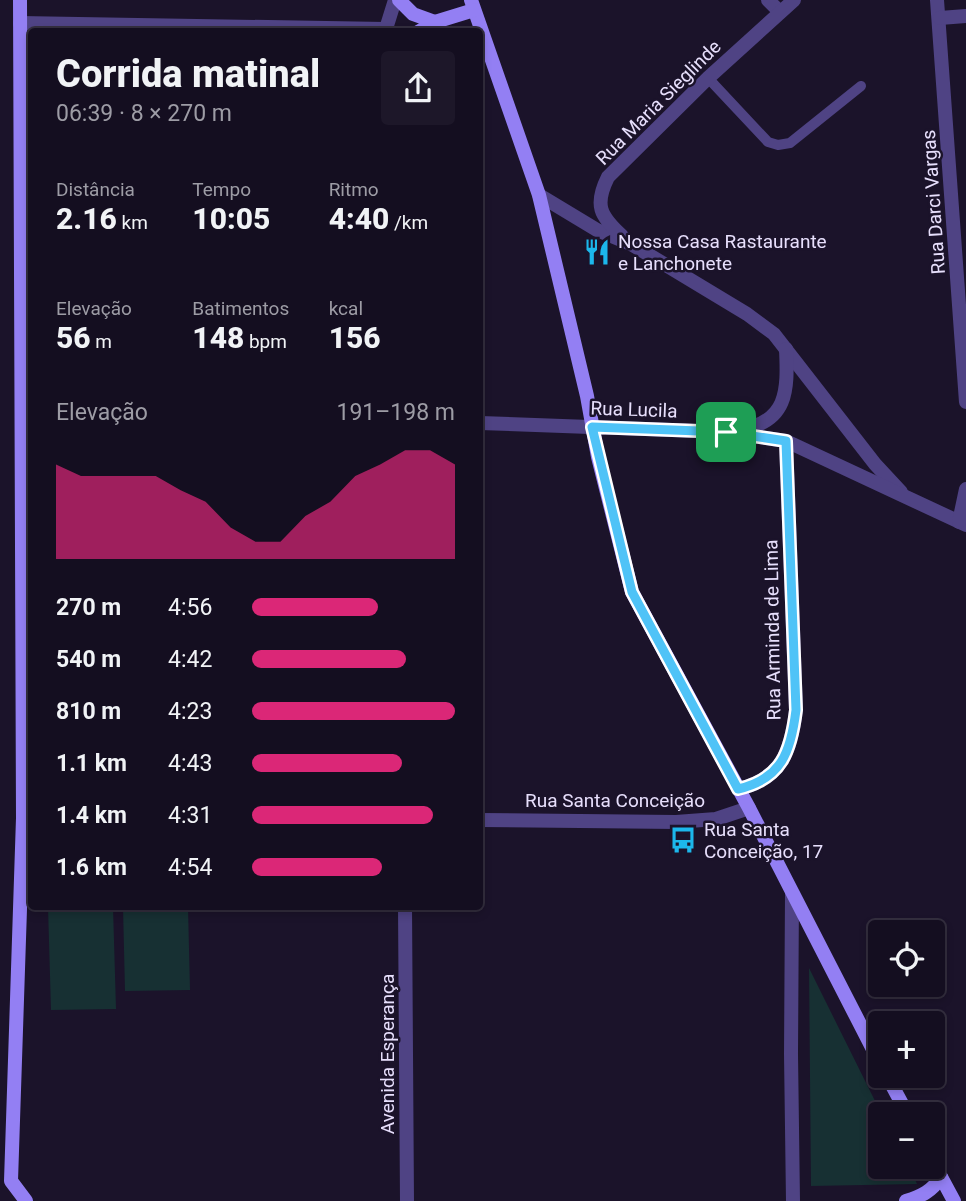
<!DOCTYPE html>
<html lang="pt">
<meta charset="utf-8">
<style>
body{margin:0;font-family:Roboto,sans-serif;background:#1d1729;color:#f1f3f6;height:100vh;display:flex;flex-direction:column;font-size:26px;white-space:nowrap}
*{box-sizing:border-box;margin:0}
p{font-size:23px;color:#9d9ca5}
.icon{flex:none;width:38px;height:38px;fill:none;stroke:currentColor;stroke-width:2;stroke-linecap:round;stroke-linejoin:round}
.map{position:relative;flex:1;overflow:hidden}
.details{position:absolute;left:28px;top:28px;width:455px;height:882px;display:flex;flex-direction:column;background:#140e20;border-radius:7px;box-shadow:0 4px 10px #0003,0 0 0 2px #332e3e}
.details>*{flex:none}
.controls{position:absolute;left:868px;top:920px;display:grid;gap:14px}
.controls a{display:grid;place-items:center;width:77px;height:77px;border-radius:7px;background:#140e20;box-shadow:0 4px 10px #0003,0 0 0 2px #332e3e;font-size:35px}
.pin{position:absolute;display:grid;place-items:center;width:60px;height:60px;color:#fff;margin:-30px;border-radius:14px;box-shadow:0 4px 10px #0006}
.round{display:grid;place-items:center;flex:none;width:74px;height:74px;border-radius:7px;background:#1d1729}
.headline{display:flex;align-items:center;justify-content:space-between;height:119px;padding:0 28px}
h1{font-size:38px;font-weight:800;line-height:52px}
.stats{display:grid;grid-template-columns:repeat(3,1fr);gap:10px;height:119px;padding:7px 28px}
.stats div{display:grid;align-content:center}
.stats b{font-size:30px;font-weight:800}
.stats small{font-size:19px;font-weight:400}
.stats p{font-size:19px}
.chart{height:196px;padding:14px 28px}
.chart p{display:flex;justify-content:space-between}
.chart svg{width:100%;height:126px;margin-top:7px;fill:#db2777;opacity:.7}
ul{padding:0 28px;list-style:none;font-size:23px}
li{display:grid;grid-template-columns:112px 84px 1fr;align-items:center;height:52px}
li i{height:18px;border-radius:9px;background:#db2777}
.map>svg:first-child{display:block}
.green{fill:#173033}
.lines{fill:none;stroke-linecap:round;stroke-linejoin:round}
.lane{stroke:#4f4384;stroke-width:10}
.street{stroke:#4f4384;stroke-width:14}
.secondary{stroke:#937ff3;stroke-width:14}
.route-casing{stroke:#fff;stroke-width:14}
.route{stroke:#4fc3f7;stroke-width:9}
.labels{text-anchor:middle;stroke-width:5;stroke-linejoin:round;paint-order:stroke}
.street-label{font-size:19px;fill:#e7dffc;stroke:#1b132a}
.poi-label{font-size:19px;fill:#e7dffc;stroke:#1b132a;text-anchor:start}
</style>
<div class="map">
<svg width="966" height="1201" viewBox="0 0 966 1201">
<rect width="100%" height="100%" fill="#1b132a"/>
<g class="green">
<polygon points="48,907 113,907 116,1009 51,1010"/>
<polygon points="123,907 188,907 190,990 125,991"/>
<polygon points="809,968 882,1115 880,1115 880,1167 909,1167 917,1184 811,1186"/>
</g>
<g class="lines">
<polyline class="lane" points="708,78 768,142 778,145 790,143 861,86"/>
<g class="street">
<polyline points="768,0 780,12"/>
<polyline points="937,0 966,402"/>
<polyline points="940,18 966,16"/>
<polyline points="20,23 385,29"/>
<polyline points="385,32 395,0"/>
<polyline points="539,195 597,230 631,244 747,314 774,334 875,464 901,492"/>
<path d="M622 236C600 216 594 205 608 177L708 78 794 0"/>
<polyline points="480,423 726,432 786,441 966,525"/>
<path d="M738 430C788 423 788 391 786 349"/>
<polyline points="959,522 966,489"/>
<path d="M738 789C782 779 791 751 796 710L786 441"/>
<polyline points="480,820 676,822 716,819 749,808"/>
<polyline points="792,894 791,1054 793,1201"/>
<polyline points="405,906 407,1201"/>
</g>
<g class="secondary">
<polyline points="20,0 23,818 11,1181 26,1201"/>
<polyline points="399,0 413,14 435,22"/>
<polyline points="471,0 539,195 587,396 598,457 632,592 749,808 880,1063"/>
<polyline points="418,32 435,22 474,10"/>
<polyline points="887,1076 908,1115"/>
<polyline points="933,1162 954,1201"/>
<path d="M906 1201C922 1196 932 1191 941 1177"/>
</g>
</g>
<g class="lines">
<g class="route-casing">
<path id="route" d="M592 427 726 432 786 441 796 710C791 751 782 779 738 789L632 592Z"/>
</g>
<use href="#route" class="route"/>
</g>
<defs>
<g id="restaurant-bare" transform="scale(2.1)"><path d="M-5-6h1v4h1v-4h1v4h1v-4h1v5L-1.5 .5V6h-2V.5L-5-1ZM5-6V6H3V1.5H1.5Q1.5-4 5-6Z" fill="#1cb7eb" stroke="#1b132a" stroke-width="2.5" paint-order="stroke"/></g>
<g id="bus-bare" transform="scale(2.1)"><path d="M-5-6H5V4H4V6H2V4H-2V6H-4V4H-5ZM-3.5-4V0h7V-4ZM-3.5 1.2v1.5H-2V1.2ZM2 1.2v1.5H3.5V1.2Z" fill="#1cb7eb" stroke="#1b132a" stroke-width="2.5" paint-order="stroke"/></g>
</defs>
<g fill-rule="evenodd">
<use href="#restaurant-bare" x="597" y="252"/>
<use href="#bus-bare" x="683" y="840"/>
</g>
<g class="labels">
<g class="street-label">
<text transform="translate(658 102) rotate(-45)" y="7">Rua Maria Sieglinde</text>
<text transform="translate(933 202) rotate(-94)" y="7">Rua Darci Vargas</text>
<text transform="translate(634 409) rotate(2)" y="7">Rua Lucila</text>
<text transform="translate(772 630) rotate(-91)" y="7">Rua Arminda de Lima</text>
<text x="615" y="807">Rua Santa Conceição</text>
<text transform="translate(387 1054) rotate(-90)" y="7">Avenida Esperança</text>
</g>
<g class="poi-label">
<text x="618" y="248">Nossa Casa Rastaurante<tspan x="618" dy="22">e Lanchonete</tspan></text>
<text x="704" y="836">Rua Santa<tspan x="704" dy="22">Conceição, 17</tspan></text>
</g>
</g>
</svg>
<div class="controls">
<a><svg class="icon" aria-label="locate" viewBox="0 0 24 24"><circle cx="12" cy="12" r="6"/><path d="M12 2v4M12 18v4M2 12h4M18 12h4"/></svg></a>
<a>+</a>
<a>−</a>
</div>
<div class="pin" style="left:726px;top:432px;background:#1e9e55"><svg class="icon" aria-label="arrive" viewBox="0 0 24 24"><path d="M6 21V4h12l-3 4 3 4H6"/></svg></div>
<section class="details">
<div class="headline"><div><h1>Corrida matinal</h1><p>06:39 · 8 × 270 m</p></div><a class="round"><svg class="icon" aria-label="share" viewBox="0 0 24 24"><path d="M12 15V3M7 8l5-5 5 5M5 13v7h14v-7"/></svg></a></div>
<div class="stats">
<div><p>Distância</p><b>2.16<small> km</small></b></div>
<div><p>Tempo</p><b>10:05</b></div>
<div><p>Ritmo</p><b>4:40<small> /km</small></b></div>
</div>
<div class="stats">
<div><p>Elevação</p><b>56<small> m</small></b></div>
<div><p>Batimentos</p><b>148<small> bpm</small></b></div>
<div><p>kcal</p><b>156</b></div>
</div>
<div class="chart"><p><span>Elevação</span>191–198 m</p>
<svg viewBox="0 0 160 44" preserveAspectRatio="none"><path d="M0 44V11L10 15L20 15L30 15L40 15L50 20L60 24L70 33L80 38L90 38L100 29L110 24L120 15L130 11L140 6L150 6L160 11V44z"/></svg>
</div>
<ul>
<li><b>270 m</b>4:56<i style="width:62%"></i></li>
<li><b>540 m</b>4:42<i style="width:76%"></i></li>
<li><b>810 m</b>4:23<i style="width:100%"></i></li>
<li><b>1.1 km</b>4:43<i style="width:74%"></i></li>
<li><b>1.4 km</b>4:31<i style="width:89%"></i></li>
<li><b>1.6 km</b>4:54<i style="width:64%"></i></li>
</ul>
</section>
</div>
